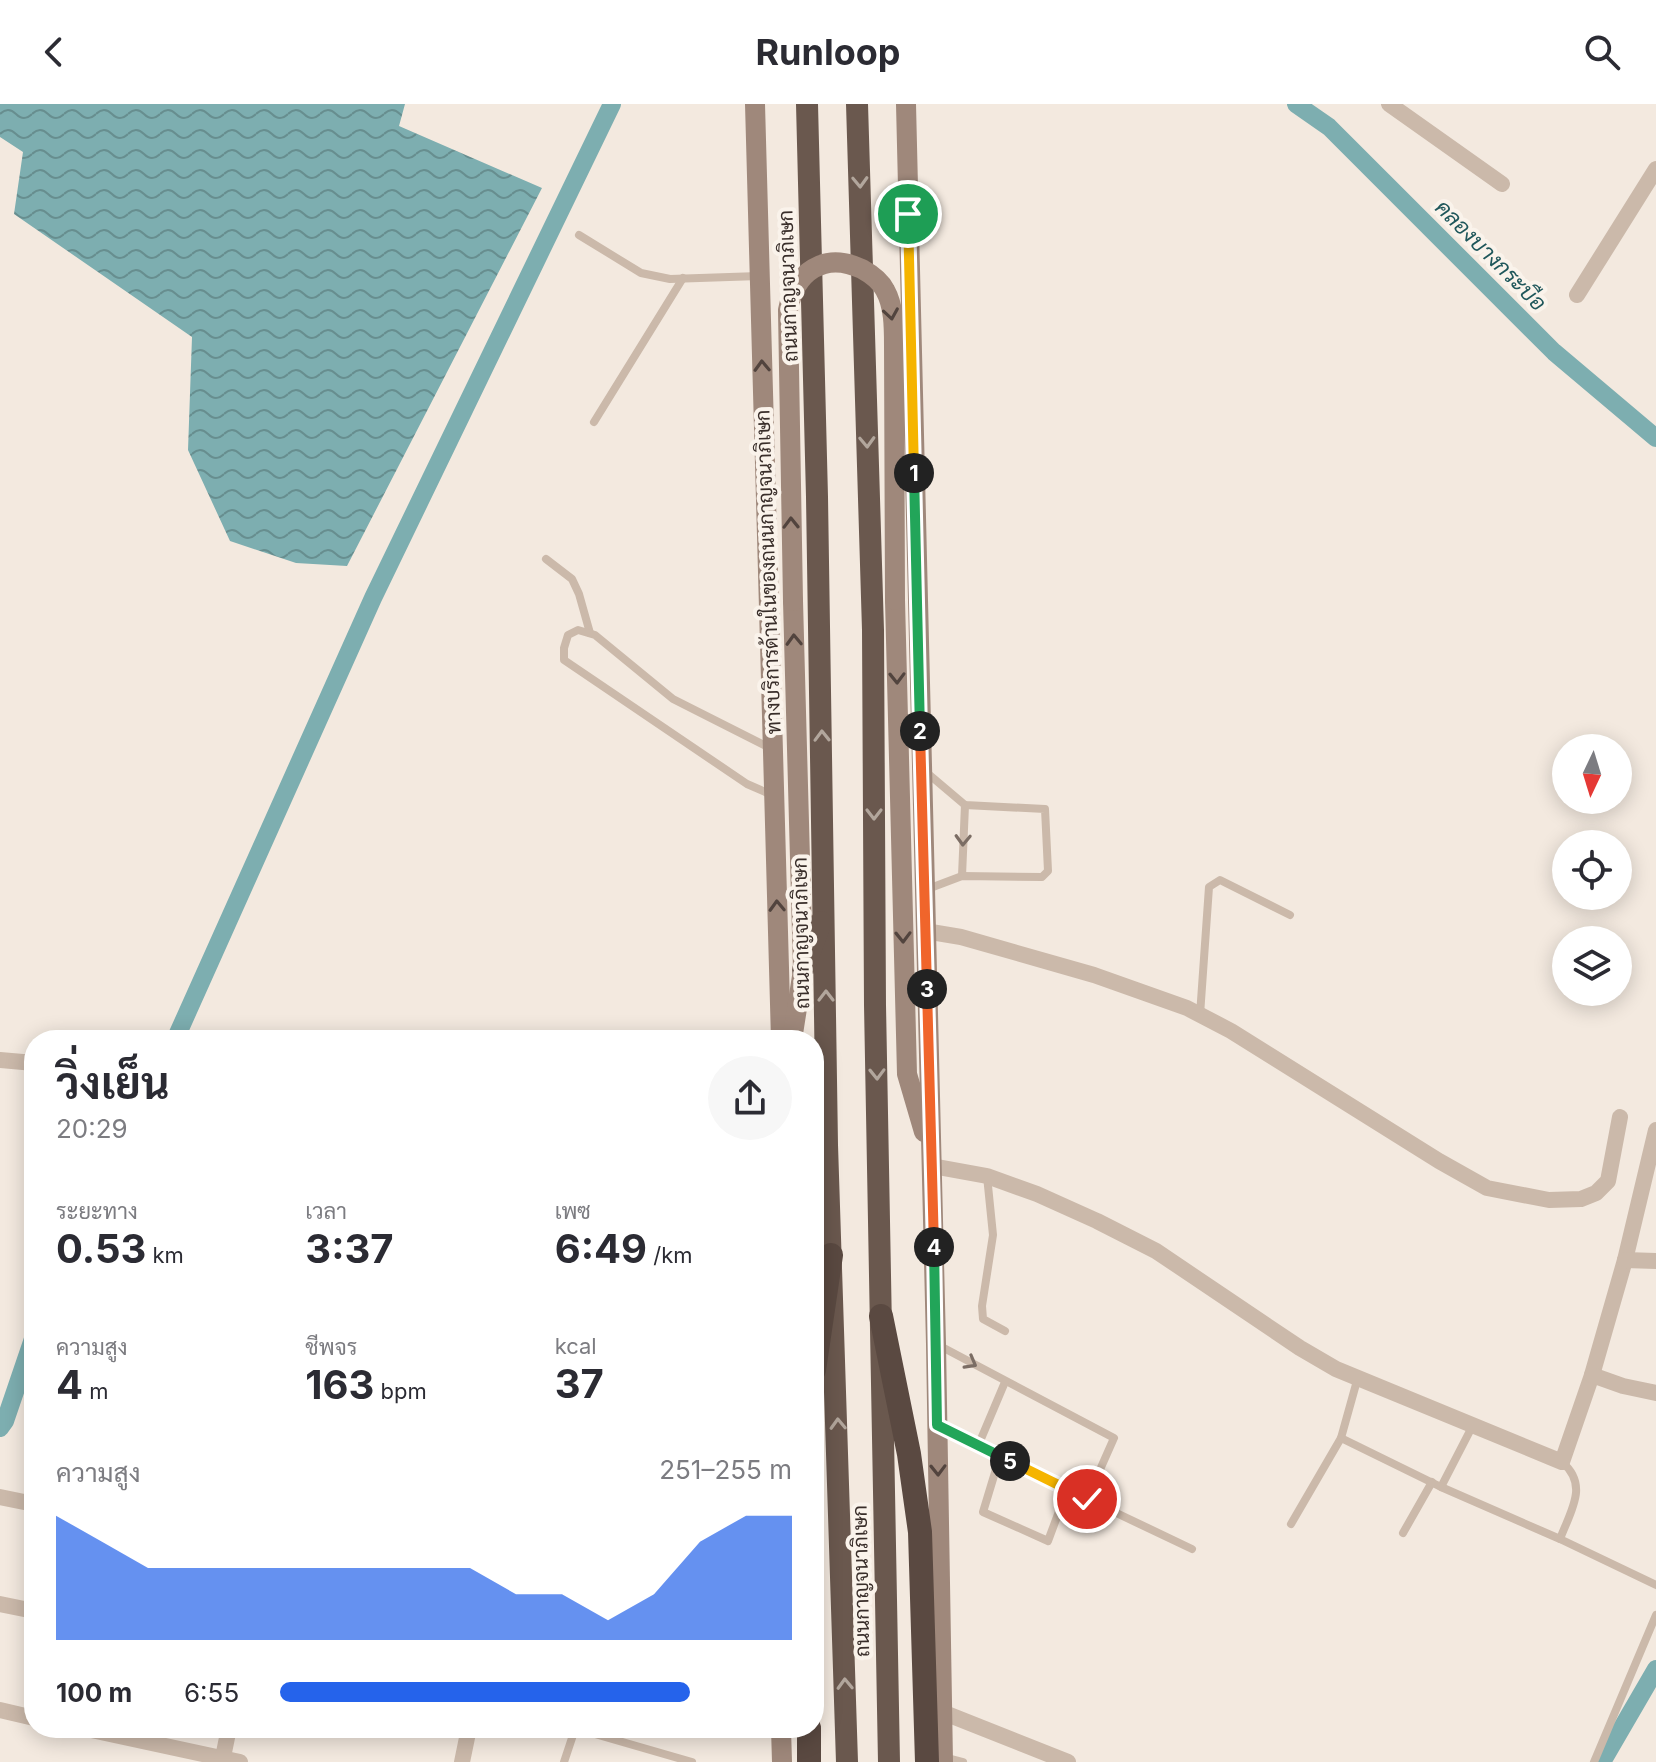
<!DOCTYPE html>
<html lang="th">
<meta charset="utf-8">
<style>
body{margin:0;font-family:Inter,Sarabun,sans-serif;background:#f7f7f7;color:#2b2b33;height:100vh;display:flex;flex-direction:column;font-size:30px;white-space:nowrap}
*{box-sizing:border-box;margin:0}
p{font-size:26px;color:#7c7c81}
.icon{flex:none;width:44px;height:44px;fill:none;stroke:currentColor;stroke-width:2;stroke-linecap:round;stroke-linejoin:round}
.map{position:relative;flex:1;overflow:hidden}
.details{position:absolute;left:24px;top:926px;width:800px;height:708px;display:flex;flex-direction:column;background:#fff;border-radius:32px;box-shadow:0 4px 20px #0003}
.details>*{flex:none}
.needle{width:52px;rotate:184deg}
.tools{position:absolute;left:1552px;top:630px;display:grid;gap:16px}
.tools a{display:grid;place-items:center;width:80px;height:80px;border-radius:50%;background:#fff;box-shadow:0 4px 20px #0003;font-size:40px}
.pin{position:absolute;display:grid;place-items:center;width:68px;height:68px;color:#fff;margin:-34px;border:4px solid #fff;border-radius:50%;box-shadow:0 2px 8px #0007}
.km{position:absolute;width:40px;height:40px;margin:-20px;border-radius:50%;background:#222;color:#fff;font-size:22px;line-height:40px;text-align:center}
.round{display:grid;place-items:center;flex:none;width:84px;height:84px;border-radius:42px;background:#f7f7f7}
.summary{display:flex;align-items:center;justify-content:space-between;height:136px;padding:0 32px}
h1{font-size:44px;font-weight:700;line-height:60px}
.figures{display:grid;grid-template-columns:repeat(3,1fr);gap:12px;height:136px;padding:8px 32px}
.figures div{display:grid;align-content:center}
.figures b{font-size:40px;font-weight:700}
.figures small{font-size:22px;font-weight:400}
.figures p{font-size:22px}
.chart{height:224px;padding:16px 32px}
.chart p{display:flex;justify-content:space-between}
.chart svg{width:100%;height:144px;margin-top:8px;fill:#2563eb;opacity:.7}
ul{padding:0 32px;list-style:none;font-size:26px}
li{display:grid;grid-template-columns:128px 96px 1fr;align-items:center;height:60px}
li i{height:20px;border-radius:10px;background:#2563eb}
header{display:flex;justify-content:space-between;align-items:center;height:104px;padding:0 32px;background:#fff;font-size:36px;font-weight:700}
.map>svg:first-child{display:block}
.water{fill:url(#water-waves)}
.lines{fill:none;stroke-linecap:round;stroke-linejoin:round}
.canal{stroke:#7daeb0;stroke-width:18}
.service{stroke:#cbb9aa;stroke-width:8}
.minor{stroke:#cbb9aa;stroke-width:16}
.secondary{stroke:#9f887b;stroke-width:20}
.trunk{stroke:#6a584e;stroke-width:22}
.motorway{stroke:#5a4941;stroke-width:24}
.secondary-bridge{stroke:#9f887b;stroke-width:20}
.oneway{stroke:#b2a69c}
.oneway2{stroke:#52443e}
.oneway3{stroke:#7b6d64}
.split-1-casing{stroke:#fff;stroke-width:16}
.split-2-casing{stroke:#fff;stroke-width:16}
.split-3-casing{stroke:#fff;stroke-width:16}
.split-4-casing{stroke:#fff;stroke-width:16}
.split-5-casing{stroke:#fff;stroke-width:16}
.split-6-casing{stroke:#fff;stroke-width:16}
.split-1{stroke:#f5b400;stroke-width:10}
.split-2{stroke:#22a559;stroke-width:10}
.split-3{stroke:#f0652b;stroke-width:10}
.split-4{stroke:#f0652b;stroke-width:10}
.split-5{stroke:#22a559;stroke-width:10}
.split-6{stroke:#f5b400;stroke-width:10}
.labels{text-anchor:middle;stroke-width:8;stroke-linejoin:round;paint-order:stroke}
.street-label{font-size:20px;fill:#392e2a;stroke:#faf3eb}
.water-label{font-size:22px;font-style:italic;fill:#1f575b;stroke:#faf3eb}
</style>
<header><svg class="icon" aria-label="back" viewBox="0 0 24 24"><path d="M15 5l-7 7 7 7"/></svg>Runloop<svg class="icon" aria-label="search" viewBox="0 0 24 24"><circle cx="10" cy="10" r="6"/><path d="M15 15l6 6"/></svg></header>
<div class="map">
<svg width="1656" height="1658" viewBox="0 0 1656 1658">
<defs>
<pattern id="water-waves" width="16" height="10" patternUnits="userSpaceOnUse" patternTransform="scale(2)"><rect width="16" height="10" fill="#7daeb0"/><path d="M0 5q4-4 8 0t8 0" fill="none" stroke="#678e8f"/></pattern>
</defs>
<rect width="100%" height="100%" fill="#f3e9df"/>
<polygon class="water" points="0,0 405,0 399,22 542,84 347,462 296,459 230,437 188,346 192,233 14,110 23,48 0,33"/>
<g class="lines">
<g class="canal">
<polyline points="1296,0 1329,23 1554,248 1656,334"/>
<polyline points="175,936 373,494 612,0"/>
<polyline points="0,1324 5,1317 34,1232"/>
<polyline points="1602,1658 1656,1565"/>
</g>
<g class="service">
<polyline points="579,131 641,169 670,175 759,172"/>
<polyline points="594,318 683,174"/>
<polyline points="546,455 572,475 579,490 590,529"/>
<polyline points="772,645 673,595 595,531 578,526 568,531 564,544 564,556 747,680 772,691"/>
<polyline points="962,772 965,701"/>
<polyline points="925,786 962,772 1042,773 1048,767 1045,705 965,701 926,668"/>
<polyline points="1200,911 1209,783 1220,776 1290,811"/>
<polyline points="987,1072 993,1131 982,1202 983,1215 1005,1227"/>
<polyline points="938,1321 1087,1395 1114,1334 940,1242"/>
<polyline points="1341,1334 1358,1273"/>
<polyline points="978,1342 1005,1278"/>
<polyline points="1000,1352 983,1408 1048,1437 1067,1386"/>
<path d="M1562 1358C1589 1381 1571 1406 1560 1435L1656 1481"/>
<polyline points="1441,1383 1473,1321"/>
<polyline points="1087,1395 1192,1445"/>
<polyline points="1291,1420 1341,1334 1441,1383 1560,1435"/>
<polyline points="1403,1429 1432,1378"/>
<polyline points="944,1653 963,1658"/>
<polyline points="564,1658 574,1628 581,1626 692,1658"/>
<polyline points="1594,1658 1656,1511"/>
</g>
<g class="minor">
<polyline points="1389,0 1502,80"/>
<polyline points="1577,191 1656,65"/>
<polyline points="925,827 961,833 1094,871 1187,904 1231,927 1439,1057 1487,1084 1549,1096 1581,1095 1596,1089 1608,1077 1620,1013"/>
<polyline points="0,956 34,959"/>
<polyline points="932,1062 987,1072 1037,1090 1097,1117 1156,1147 1300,1244 1336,1265 1562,1358 1592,1271 1625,1156 1656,1026"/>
<polyline points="1625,1156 1656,1157"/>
<polyline points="1592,1271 1623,1282 1656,1289"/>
<polyline points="0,1393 34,1400"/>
<polyline points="0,1500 34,1507"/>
<polyline points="0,1606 34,1614"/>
<polyline points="942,1608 1068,1658"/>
<polyline points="82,1624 240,1658"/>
<polyline points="222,1658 229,1624"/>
<polyline points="462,1658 469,1624"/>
</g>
<g class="secondary">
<polyline points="755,0 781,936"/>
<polyline points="906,0 936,1240 943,1658"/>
<polyline points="895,496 907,970 924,1028"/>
<polyline points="792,936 803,866 793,497"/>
<polyline points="781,1624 782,1658"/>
</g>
<g class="trunk">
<polyline points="807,0 817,393 827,1041 847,1658"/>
<polyline points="857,0 873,526 875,901 889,1658"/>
<polyline points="803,866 821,818"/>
</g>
<g class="motorway">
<polyline points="881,1212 909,1350 920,1428 927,1658"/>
<polyline points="814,1266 831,1151"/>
<polyline points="809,1624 809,1658"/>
</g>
<path class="secondary-bridge" d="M793 497 788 206C795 168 824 147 862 165 871 170 880 176 885 186 894 202 894 223 894 241L895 496"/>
</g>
<defs><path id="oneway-chevron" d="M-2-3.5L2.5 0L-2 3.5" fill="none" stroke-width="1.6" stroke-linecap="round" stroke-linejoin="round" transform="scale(2)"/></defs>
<g class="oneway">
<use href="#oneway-chevron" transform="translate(860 78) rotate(88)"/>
<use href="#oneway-chevron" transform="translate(867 338) rotate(88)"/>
<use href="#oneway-chevron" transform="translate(822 632) rotate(-91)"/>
<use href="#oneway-chevron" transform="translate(874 710) rotate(90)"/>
<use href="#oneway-chevron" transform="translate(826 892) rotate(-90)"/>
<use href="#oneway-chevron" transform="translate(877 970) rotate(89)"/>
<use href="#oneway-chevron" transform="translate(838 1320) rotate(-92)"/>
<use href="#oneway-chevron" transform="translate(845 1580) rotate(-92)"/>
</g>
<g class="oneway2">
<use href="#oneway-chevron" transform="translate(891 210) rotate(81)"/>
<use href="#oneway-chevron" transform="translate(762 262) rotate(-92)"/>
<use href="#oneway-chevron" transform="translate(791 419) rotate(-91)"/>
<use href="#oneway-chevron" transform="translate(794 536) rotate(-92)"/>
<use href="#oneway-chevron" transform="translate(897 574) rotate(89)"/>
<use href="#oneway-chevron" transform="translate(777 802) rotate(-92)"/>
<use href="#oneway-chevron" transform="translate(903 833) rotate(89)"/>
<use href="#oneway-chevron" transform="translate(938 1366) rotate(89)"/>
</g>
<g class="oneway3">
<use href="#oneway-chevron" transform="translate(963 736) rotate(92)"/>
<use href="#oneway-chevron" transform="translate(971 1259) rotate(29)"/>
</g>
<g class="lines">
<g class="split-1-casing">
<polyline id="split-1" points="908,110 914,369"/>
</g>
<g class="split-2-casing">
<polyline id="split-2" points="914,369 920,627"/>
</g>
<g class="split-3-casing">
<polyline id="split-3" points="920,627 927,885"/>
</g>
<g class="split-4-casing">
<polyline id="split-4" points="927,885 934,1143"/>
</g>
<g class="split-5-casing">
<polyline id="split-5" points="934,1143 937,1321 1010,1357"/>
</g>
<g class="split-6-casing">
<polyline id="split-6" points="1010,1357 1087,1395"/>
</g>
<use href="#split-1" class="split-1"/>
<use href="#split-2" class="split-2"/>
<use href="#split-3" class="split-3"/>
<use href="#split-4" class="split-4"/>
<use href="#split-5" class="split-5"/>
<use href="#split-6" class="split-6"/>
</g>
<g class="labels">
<g class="street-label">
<text transform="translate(788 182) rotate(-92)" y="7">ถนนกาญจนาภิเษก</text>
<text transform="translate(768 468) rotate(-92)" y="7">ทางบริการด้านในของถนนกาญจนาภิเษก</text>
<text transform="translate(801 829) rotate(-91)" y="7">ถนนกาญจนาภิเษก</text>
<text transform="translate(861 1477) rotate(-91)" y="7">ถนนกาญจนาภิเษก</text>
</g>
<g class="water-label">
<text transform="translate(1491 151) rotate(45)" y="8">คลองบางกระบือ</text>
</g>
</g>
</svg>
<div class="tools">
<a><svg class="needle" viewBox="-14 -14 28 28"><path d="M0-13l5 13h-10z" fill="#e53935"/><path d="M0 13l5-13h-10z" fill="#7c7c81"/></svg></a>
<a><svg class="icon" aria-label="locate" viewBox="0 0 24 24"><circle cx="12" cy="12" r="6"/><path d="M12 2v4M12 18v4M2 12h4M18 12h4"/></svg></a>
<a><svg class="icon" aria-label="layers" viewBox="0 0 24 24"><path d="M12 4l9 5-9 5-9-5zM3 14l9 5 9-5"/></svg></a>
</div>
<div class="pin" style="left:908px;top:110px;background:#1e9e55"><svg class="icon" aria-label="arrive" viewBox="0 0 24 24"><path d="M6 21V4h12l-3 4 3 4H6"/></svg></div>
<div class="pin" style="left:1087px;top:1395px;background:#d93025"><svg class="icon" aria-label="check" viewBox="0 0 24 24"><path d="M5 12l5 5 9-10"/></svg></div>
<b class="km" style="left:914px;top:369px">1</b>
<b class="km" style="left:920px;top:627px">2</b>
<b class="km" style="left:927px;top:885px">3</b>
<b class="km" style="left:934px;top:1143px">4</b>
<b class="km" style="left:1010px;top:1357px">5</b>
<section class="details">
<div class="summary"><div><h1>วิ่งเย็น</h1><p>20:29</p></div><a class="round"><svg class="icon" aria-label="share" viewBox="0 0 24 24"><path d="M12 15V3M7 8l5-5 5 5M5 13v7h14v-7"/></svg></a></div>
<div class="figures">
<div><p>ระยะทาง</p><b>0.53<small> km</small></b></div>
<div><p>เวลา</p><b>3:37</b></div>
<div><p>เพซ</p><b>6:49<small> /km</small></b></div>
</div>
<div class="figures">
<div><p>ความสูง</p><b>4<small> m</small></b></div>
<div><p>ชีพจร</p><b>163<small> bpm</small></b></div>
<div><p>kcal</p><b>37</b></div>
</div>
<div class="chart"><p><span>ความสูง</span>251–255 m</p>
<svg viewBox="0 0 160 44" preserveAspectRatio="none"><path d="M0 44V6L10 14L20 22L30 22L40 22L50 22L60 22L70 22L80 22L90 22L100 30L110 30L120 38L130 30L140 14L150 6L160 6V44z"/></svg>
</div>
<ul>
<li><b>100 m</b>6:55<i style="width:80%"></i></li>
</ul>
</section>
</div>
